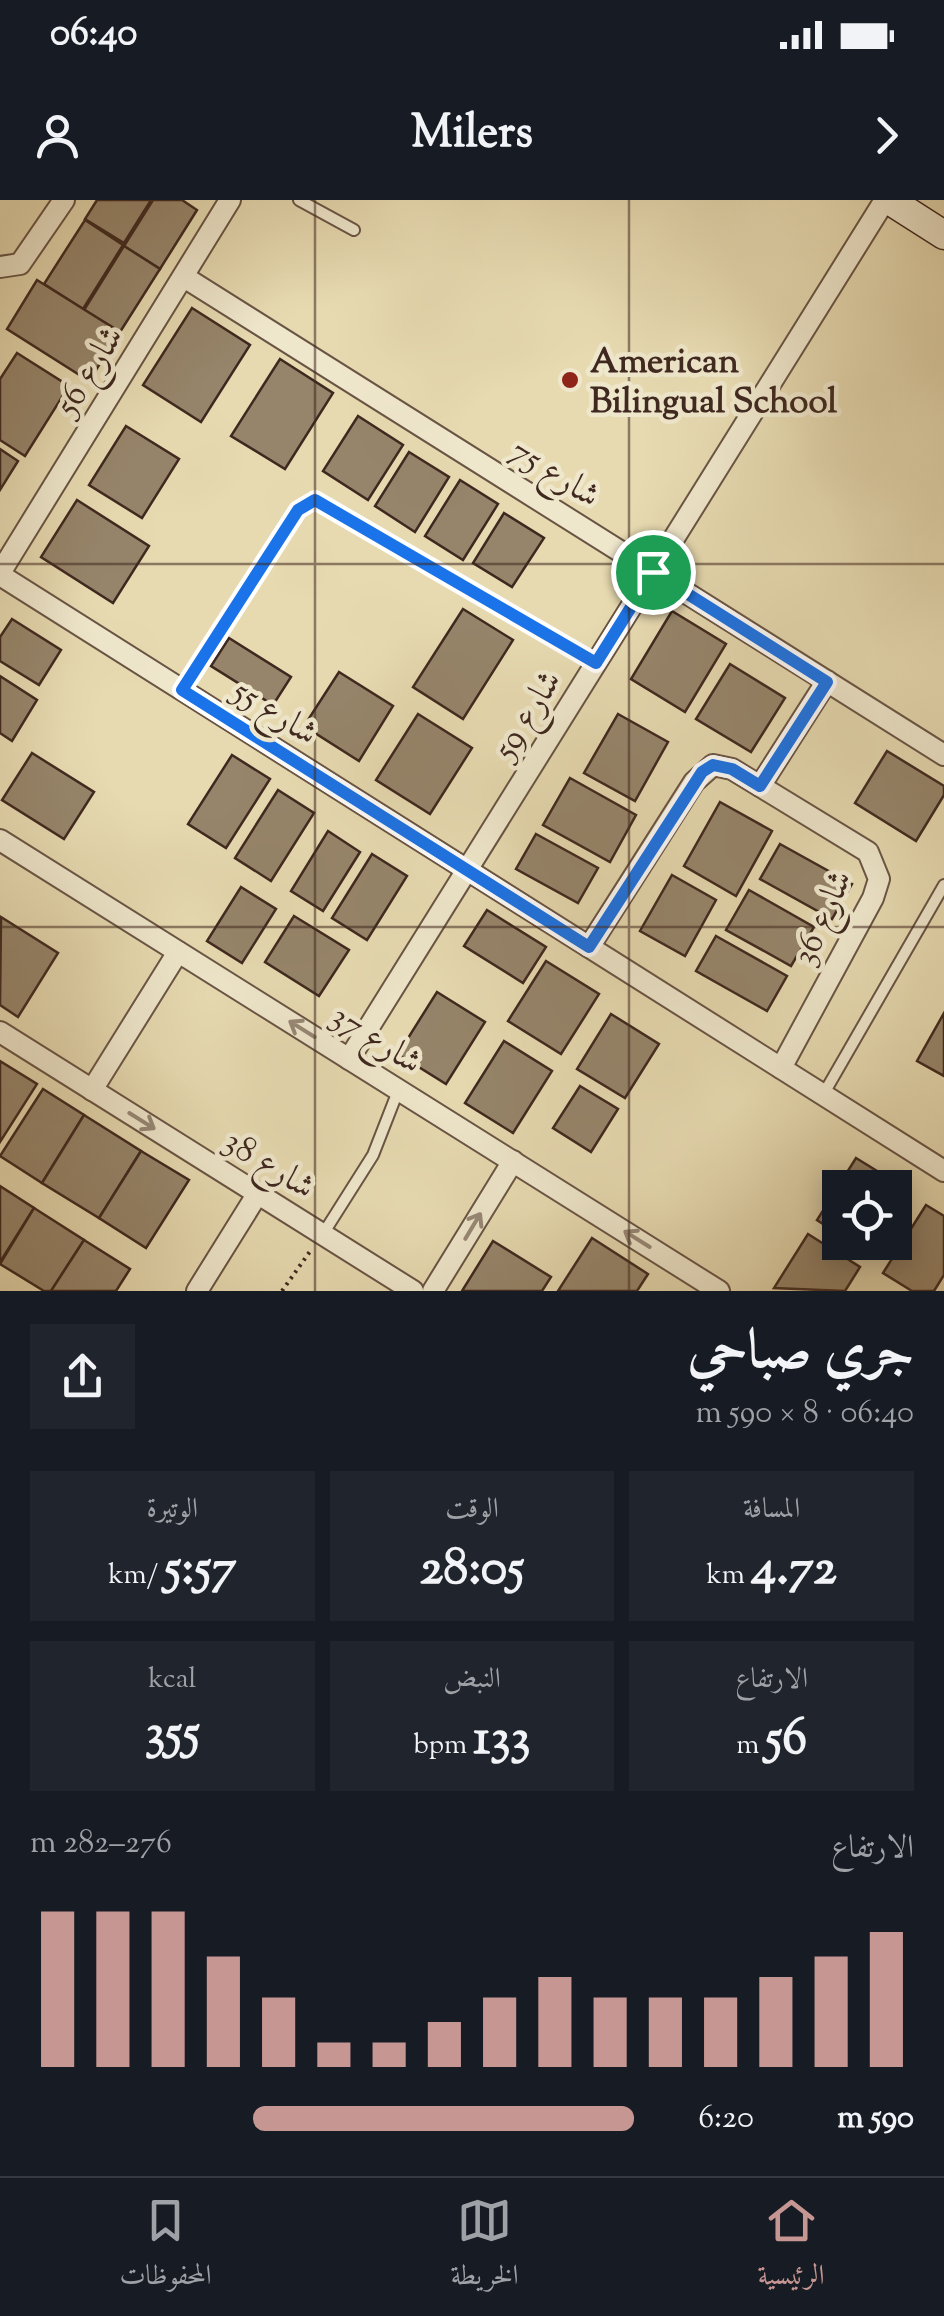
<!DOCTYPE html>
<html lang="ar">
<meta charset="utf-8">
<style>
body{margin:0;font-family:"Sorts Mill Goudy",Amiri,serif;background:#20242c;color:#f1f3f6;direction:rtl;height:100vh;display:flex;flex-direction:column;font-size:38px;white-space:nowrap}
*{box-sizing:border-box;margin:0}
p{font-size:32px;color:#9ea1a6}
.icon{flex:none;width:55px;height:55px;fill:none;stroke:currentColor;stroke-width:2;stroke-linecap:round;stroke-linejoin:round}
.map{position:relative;height:1091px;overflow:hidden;direction:ltr}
.drawer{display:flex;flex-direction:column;background:#171b24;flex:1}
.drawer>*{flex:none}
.fabs{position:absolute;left:822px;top:970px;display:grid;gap:20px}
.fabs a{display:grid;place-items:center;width:90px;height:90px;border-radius:0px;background:#171b24;box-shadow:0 5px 25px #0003;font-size:50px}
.pin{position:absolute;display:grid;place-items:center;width:85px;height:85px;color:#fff;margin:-42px;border:5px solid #fff;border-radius:50%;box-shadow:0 2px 10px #0007}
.round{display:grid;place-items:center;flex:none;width:105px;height:105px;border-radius:0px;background:#20242c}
.headline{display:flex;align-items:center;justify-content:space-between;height:170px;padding:0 30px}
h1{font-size:55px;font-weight:800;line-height:75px}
.metrics{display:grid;grid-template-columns:repeat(3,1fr);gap:15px;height:170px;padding:10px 30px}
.metrics div{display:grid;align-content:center;border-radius:0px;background:#20242c;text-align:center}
.metrics b{font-size:50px;font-weight:800}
.metrics small{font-size:28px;font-weight:400}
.metrics p{font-size:28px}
.chart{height:280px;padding:20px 30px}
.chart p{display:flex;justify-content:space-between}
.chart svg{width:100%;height:180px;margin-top:10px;stroke:#c59692;stroke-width:6}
ul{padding:0 30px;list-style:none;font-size:32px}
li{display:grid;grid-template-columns:160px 120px 1fr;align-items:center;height:75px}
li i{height:25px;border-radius:12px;background:#c59692}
.status{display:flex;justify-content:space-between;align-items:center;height:70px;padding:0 50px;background:#171b24;direction:ltr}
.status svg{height:28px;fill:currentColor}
header{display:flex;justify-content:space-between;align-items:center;height:130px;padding:0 30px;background:#171b24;font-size:45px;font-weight:800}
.menu{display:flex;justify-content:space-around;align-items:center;height:140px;border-top:2px solid #363941;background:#171b24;font-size:28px;color:#9ea1a6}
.menu a{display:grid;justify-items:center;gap:5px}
.menu .active{color:#c59692}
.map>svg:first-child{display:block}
.building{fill:#96856b;stroke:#3f281f;stroke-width:2.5}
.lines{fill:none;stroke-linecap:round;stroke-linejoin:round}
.lane-casing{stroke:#695444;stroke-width:14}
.street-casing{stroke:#695444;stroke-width:24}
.secondary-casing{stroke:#3f281f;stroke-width:31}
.path{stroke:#3f281f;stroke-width:4;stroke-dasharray:2.5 5;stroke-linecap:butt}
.lane{stroke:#efe7cc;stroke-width:10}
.street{stroke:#efe7cc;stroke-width:20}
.secondary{stroke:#efe7cc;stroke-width:28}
.oneway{stroke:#978876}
.route-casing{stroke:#fff;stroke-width:20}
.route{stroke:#1a73e8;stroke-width:12}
.grid{fill:none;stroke:#3f281f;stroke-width:2.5;stroke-opacity:0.55}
.poi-dot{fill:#8f2418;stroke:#efe7cc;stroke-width:4}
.labels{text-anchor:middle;stroke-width:9;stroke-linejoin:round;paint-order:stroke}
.poi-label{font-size:35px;font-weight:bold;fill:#3f281f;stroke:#efe7cc;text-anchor:start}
.street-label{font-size:35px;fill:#3f281f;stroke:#efe7cc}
</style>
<div class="status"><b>06:40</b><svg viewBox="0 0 49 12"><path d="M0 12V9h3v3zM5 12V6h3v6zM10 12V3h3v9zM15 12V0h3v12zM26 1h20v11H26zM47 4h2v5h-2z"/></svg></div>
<header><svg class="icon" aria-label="forward" viewBox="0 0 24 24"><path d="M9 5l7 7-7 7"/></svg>Milers<svg class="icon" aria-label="person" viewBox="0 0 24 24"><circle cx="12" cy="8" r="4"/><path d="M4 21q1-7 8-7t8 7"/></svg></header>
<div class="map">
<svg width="944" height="1091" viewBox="0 0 944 1091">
<rect width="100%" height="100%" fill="#e7dab1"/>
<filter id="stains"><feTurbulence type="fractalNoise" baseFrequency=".002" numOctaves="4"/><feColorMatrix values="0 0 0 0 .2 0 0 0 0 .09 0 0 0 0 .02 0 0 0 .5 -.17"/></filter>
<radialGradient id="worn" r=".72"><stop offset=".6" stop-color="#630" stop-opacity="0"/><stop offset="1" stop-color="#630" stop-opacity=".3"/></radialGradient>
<g class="building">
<polygon points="97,0 151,0 124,43 85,19"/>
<polygon points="153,0 182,0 197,10 160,69 124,46"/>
<polygon points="85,20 123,45 83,109 44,84"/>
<polygon points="124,46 160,69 120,132 84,110"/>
<polygon points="37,80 120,132 89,181 7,129"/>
<polygon points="192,108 250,145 201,222 143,185"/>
<polygon points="17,153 69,186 25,256 0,240 0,179"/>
<polygon points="280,159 333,193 285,269 231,236"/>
<polygon points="358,216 403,245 368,300 323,271"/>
<polygon points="126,226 179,259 142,318 89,285"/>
<polygon points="0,249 18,261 0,290"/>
<polygon points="409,252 449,277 415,332 375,306"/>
<polygon points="460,280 498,304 463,360 425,336"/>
<polygon points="77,300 149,346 113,403 41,357"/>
<polygon points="504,313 544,338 512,387 473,363"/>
<polygon points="463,409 513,440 463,519 413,487"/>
<polygon points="672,411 726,444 685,512 631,479"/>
<polygon points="12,419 61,450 39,485 0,461 0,437"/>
<polygon points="229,438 291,477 273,505 211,466"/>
<polygon points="730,464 785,498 751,552 696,519"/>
<polygon points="339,472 393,506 359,561 304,526"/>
<polygon points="0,476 37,500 12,541 0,533"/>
<polygon points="418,514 472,548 430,614 376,580"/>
<polygon points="618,514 668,542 635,601 584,573"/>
<polygon points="887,551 944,586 944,595 916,641 855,603"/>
<polygon points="32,553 94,592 64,639 2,600"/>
<polygon points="232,555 270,579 226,648 188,624"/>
<polygon points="570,578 636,615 610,662 543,625"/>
<polygon points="278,590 314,613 271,681 235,658"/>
<polygon points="720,602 772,631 736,696 684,666"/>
<polygon points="328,631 360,652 323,711 291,691"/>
<polygon points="536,634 598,668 578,703 516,669"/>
<polygon points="780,644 852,684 832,719 760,679"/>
<polygon points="372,654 407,676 367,740 332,718"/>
<polygon points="672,675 716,700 685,756 640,731"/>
<polygon points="241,687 276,709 242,763 207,741"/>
<polygon points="749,690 814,727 791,766 726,730"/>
<polygon points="487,710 546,747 523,783 464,746"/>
<polygon points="294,716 349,750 319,796 265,762"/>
<polygon points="1,717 58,753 18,817 0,805"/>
<polygon points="716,736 787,776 767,811 696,771"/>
<polygon points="546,761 599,794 561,854 508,821"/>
<polygon points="437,792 485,822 446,884 398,854"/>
<polygon points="944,813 944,876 917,861"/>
<polygon points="611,814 659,844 625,898 577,869"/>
<polygon points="504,841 552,871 513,933 465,903"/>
<polygon points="0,861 37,884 0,942"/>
<polygon points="580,886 618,909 591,952 553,928"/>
<polygon points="43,889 84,915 42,983 0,956"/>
<polygon points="84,915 141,951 99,1018 42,983"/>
<polygon points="141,951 189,980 146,1048 99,1018"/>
<polygon points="856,958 903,987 895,1001 895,988 840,988 840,1035 817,1020"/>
<polygon points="0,986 34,1008 0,1062"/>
<polygon points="926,1005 944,1016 944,1075 934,1091 912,1091 883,1073"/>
<polygon points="34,1008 84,1040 51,1091 44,1091 0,1064"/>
<polygon points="808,1034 860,1067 845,1091 774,1088"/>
<polygon points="592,1038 648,1074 637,1091 558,1091"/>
<polygon points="84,1040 130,1069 116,1091 51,1091"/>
<polygon points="493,1041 551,1077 542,1091 462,1091"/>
</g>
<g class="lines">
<g class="lane-casing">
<g id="lane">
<polyline points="299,0 354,30"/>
<polyline points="183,489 298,310 315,300 595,462"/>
<polyline points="823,895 944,685"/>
<polyline points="323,1034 373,955 398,891"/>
</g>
</g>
<g class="street-casing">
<g id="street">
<polyline points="0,67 20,64 64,0"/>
<polyline points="184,77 944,555"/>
<polyline points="0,373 230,0"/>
<polyline points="0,375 944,971"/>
<polyline points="760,586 827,481"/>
<polyline points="0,640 719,1091"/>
<polyline points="589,747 694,582 713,565 732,569 868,652 879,679 873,698 781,868"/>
<polyline points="0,832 413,1091"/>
<polyline points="349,859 885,0"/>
<polyline points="92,890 178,752"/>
<polyline points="197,1091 258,993"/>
<polyline points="433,1091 513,961"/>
</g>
</g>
<g class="secondary-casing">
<polyline id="secondary" points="889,0 944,35"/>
</g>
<polyline class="path" points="282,1091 311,1050"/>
<use href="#lane" class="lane"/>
<use href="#street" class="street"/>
<use href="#secondary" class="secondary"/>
</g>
<defs><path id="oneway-shaft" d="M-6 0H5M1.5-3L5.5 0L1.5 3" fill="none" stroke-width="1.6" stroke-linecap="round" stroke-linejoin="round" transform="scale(2.5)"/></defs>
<g class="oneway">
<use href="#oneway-shaft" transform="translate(302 829) rotate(-148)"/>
<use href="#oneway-shaft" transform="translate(142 921) rotate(32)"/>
<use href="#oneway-shaft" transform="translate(473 1026) rotate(-59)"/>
<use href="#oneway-shaft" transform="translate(637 1039) rotate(-148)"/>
</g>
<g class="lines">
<g class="route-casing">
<polygon id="route" points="315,300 596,463 653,372 827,482 760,586 732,569 713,565 702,572 589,747 182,490 298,310"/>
</g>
<use href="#route" class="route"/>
</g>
<path class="grid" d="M315 0V1091M629 0V1091M0 364H944M0 727H944"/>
<circle class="poi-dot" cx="570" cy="180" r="10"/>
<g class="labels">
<g class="poi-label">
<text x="590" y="172">American<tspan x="590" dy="40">Bilingual School</tspan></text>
</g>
<g class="street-label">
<text transform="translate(88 170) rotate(-58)" y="12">شارع 56</text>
<text transform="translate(556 272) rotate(32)" y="12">شارع 75</text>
<text transform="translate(276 511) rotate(32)" y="12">شارع 55</text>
<text transform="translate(526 514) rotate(-58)" y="12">شارع 59</text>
<text transform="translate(821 717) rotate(-66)" y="12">شارع 36</text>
<text transform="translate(377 838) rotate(32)" y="12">شارع 37</text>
<text transform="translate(270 963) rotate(32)" y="12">شارع 38</text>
</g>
</g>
<rect width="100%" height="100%" filter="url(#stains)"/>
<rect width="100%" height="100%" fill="url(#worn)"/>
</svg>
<div class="fabs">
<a><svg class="icon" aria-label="locate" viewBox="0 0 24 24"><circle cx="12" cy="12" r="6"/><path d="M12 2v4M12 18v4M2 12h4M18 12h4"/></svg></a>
</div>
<div class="pin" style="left:653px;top:372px;background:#1e9e55"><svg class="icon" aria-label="arrive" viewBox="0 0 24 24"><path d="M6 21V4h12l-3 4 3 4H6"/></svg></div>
</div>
<section class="drawer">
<div class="headline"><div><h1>جري صباحي</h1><p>06:40 · 8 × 590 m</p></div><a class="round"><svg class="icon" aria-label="share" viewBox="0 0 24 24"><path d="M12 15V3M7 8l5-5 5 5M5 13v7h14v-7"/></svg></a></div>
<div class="metrics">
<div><p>المسافة</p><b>4.72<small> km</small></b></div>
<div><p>الوقت</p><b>28:05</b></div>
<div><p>الوتيرة</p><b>5:57<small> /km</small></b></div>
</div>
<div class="metrics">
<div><p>الارتفاع</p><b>56<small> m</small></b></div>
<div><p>النبض</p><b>133<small> bpm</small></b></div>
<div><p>kcal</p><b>355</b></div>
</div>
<div class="chart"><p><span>الارتفاع</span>276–282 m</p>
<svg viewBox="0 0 160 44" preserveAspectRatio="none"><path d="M5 44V6M15 44V6M25 44V6M35 44V17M45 44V27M55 44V38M65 44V38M75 44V33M85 44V27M95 44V22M105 44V27M115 44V27M125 44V27M135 44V22M145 44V17M155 44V11"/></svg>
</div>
<ul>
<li><b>590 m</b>6:20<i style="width:63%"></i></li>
</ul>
</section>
<nav class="menu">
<a class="active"><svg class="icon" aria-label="home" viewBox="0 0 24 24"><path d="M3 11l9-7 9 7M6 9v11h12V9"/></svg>الرئيسية</a>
<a><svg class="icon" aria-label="map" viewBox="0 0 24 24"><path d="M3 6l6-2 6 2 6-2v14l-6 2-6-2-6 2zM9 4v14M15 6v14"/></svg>الخريطة</a>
<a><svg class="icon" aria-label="saved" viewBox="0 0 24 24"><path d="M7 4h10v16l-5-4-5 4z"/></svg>المحفوظات</a>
</nav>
